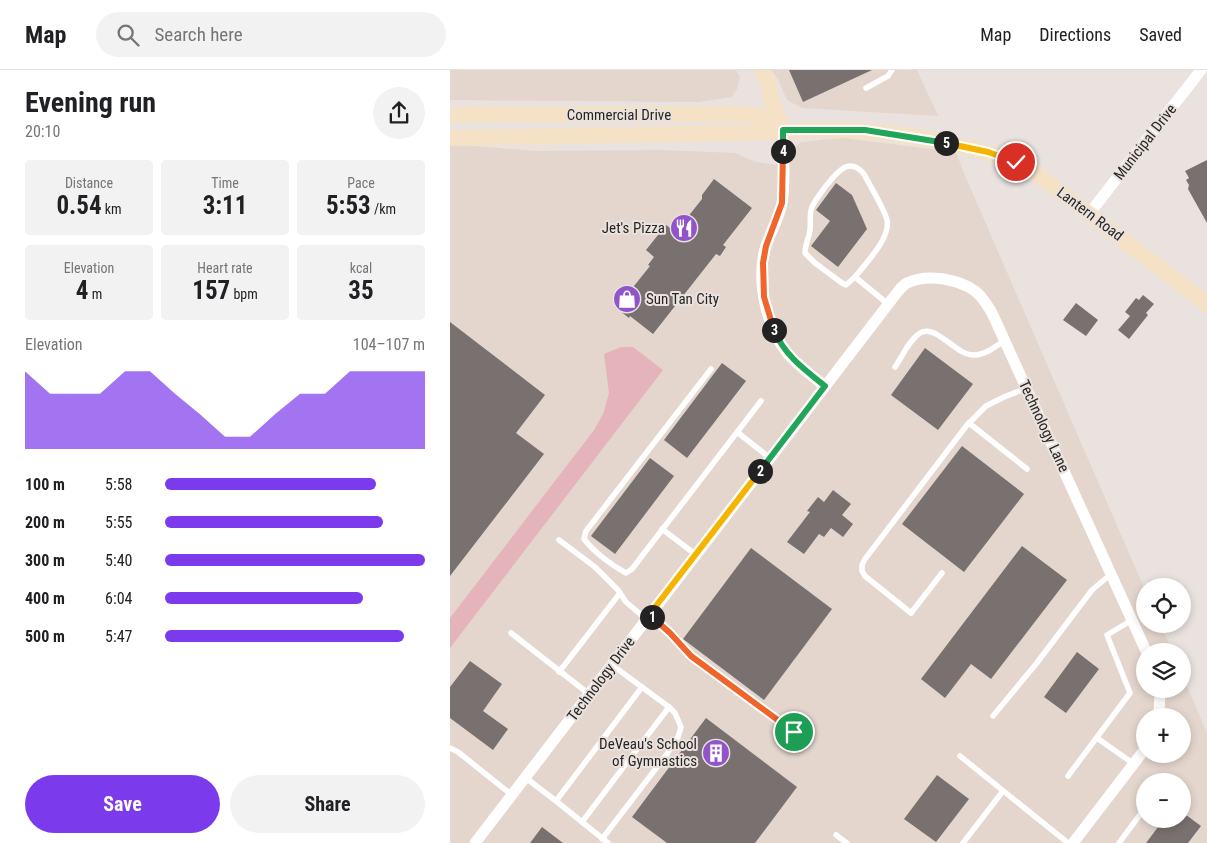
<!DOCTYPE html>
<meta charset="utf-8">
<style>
body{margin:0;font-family:"Roboto Condensed",sans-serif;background:#f2f2f2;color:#202124;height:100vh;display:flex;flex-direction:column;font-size:19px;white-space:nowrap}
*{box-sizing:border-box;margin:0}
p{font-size:16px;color:#757577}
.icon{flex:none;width:28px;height:28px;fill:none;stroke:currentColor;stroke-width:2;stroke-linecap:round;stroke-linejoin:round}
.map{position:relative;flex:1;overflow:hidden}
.details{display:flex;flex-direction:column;background:#fff;width:450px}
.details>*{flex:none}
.fabs{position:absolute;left:686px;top:508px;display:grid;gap:10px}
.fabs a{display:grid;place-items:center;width:55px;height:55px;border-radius:50%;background:#fff;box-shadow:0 2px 8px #0003;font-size:25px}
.pin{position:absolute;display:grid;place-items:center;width:42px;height:42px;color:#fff;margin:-21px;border:2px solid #fff;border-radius:50%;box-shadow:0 1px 5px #0007}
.km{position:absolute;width:25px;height:25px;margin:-12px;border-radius:50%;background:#222;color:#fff;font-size:14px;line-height:25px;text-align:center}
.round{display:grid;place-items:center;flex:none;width:52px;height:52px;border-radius:26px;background:#f2f2f2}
.headline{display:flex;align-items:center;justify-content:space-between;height:85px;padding:0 25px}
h1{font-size:28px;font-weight:700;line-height:38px}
.metrics{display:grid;grid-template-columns:repeat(3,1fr);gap:8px;height:85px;padding:5px 25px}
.metrics div{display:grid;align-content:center;border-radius:5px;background:#f2f2f2;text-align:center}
.metrics b{font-size:25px;font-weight:700}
.metrics small{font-size:14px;font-weight:400}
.metrics p{font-size:14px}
.chart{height:140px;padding:10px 25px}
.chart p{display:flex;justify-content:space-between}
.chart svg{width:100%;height:90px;margin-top:5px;fill:#7c3aed;opacity:.7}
.action{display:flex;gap:10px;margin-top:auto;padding:10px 25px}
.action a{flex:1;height:58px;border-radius:30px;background:#7c3aed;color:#fff;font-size:20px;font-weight:700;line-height:58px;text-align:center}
.action a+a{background:#f2f2f2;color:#202124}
ul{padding:0 25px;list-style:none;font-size:16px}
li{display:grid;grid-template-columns:80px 60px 1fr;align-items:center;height:38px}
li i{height:12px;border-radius:6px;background:#7c3aed}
header{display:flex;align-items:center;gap:30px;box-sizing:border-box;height:70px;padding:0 25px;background:#fff;border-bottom:1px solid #e0e0e0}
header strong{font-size:24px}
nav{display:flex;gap:28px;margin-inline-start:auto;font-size:18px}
.search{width:350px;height:45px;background:#f2f2f2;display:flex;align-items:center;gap:12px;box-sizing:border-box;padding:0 18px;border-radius:28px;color:#757577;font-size:19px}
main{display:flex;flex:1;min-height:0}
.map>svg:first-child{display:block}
.built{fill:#e4d6cd;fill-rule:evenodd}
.water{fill:#e5b4bb}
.building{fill:#78716f}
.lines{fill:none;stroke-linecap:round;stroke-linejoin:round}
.lane{stroke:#fff;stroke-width:5.5}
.street{stroke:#fff;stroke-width:11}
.secondary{stroke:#f5e2c6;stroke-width:16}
.split-1-casing{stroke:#fff;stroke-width:10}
.split-2-casing{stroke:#fff;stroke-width:10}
.split-3-casing{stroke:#fff;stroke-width:10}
.split-4-casing{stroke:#fff;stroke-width:10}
.split-5-casing{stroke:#fff;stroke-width:10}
.split-6-casing{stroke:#fff;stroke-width:10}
.split-1{stroke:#f0652b;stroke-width:6}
.split-2{stroke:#f5b400;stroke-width:6}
.split-3{stroke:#22a559;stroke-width:6}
.split-4{stroke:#f0652b;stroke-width:6}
.split-5{stroke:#22a559;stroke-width:6}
.split-6{stroke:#f5b400;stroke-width:6}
.labels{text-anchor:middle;stroke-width:4;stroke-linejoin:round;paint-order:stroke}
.street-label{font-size:15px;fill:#282624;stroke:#e9e2de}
.poi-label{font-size:15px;fill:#282624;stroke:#e9e2de;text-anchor:end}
</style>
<header>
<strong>Map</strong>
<div class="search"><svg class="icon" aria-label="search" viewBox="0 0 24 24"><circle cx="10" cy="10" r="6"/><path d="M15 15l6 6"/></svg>Search here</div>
<nav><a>Map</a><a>Directions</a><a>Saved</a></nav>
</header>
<main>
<section class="details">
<div class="headline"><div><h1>Evening run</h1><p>20:10</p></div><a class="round"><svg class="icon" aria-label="share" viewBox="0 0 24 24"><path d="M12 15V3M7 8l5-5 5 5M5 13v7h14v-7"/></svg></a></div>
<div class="metrics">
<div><p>Distance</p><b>0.54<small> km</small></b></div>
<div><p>Time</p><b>3:11</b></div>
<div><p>Pace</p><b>5:53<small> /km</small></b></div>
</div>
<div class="metrics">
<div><p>Elevation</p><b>4<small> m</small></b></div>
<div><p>Heart rate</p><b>157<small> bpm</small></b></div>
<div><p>kcal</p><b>35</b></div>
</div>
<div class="chart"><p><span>Elevation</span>104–107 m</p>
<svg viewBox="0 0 160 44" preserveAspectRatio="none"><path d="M0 44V6L10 17L20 17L30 17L40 6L50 6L60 17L70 27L80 38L90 38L100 27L110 17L120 17L130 6L140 6L150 6L160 6V44z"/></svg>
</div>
<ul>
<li><b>100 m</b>5:58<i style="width:81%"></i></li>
<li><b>200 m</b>5:55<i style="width:84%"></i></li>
<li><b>300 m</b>5:40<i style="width:100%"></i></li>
<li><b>400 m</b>6:04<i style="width:76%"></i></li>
<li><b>500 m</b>5:47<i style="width:92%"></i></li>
</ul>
<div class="action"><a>Save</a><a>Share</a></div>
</section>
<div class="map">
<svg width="757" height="773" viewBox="0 0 757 773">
<rect width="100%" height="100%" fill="#e9e2de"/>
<g class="built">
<polygon points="0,0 286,0 290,7 287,19 282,27 247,32 0,30"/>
<polygon points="322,0 467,0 488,46 352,38 337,30 329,11"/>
<path d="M392 68 506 82 513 101 695 520V554H710L722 581H695V619H732L733 607 757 663V773H0V74L85 81 210 80 285 83 306 92 326 95 351 72ZM695 646H732V684H695ZM695 711H732V749H695Z"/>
</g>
<polygon class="water" points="171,277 183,277 213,300 0,578 0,548 144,360 153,344 159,323 154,284"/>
<g class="building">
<polygon points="339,0 422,0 353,32"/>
<polygon points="757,90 757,153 738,119 739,115 736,110 739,108 735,101"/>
<polygon points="264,109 302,138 273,175 276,177 270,186 266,184 203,264 180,246 179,248 165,237 176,222 180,221 200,196 198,195 204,187 196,180 216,155 226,162 252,129 252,125"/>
<polygon points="386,113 402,125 417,159 388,197 361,176 380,151 366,140"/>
<polygon points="693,225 704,234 696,243 698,245 679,269 668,260 680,246 675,242 686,228 689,230"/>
<polygon points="626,233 648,250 636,266 613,250"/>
<polygon points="0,252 95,325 66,363 94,384 0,506"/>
<polygon points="475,278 523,314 488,360 441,325"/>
<polygon points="272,293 296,311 237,388 214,370"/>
<polygon points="512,376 574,424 514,502 452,454"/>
<polygon points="200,388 224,406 165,484 141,466"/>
<polygon points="383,420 401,434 392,445 403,454 393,467 381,458 374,467 369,464 354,484 337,472 360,442 357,441 368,427 374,432"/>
<polygon points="572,476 617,510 541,609 521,594 495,628 471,609"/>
<polygon points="301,478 382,539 314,630 233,569"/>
<polygon points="627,582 649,599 616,643 594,627"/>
<polygon points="20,591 52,614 33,641 58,659 43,680 0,648 0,617"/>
<polygon points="256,648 347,717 305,773 217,773 182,747"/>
<polygon points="487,705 519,729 486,772 454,749"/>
<polygon points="732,742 751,756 738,773 696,773 714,749 732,749"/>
<polygon points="92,757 113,773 80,773"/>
</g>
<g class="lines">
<g class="lane">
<polyline points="416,18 438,6 442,0"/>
<path d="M405 207 396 215 392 213 365 193 355 183C355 174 359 168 360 160 361 153 359 144 362 137 365 130 371 123 375 117 386 104 398 85 414 104 420 116 434 138 437 150 441 168 415 194 405 207L438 234"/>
<path d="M445 297C452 287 459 270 470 263 486 253 506 286 524 285 536 285 546 276 555 270"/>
<path d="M261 299 136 461 134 469C144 482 161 495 176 503L182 499 311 331"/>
<polyline points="519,353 577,399"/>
<polyline points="287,362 320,388"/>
<polyline points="212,459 245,484"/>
<polyline points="109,470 145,497 168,520 176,532 196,549"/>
<polyline points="492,503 461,543 415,506 412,501 412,495 415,489 517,355 536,336 554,327 577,318"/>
<polyline points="199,545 210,554 241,587 344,662"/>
<polyline points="61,563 139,624"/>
<polyline points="109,602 170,523"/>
<polyline points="543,646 586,594 642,520 661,504"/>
<polyline points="647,668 684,694"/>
<polyline points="0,678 8,682 62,725"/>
<polyline points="510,686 618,773"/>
<polyline points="618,706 680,623 657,565 682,550"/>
<polyline points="76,708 106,731"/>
<polyline points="132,752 219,637"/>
<polyline points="386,765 397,773"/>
<polyline points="152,769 217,684 228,667 231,657 225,643 219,637 162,595"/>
<polyline points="158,773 106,731 192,617"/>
<polyline points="513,773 553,721"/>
<polyline points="669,773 695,738"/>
</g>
<g class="street">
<path d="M333 60C333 84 336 109 332 133 329 150 318 165 314 183 307 215 317 258 338 284 349 296 362 306 375 316"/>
<polyline points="639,144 751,0"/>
<polyline points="709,646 710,619"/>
<path d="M25 773 446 224C449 220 453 215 457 213 477 203 508 209 525 221 533 227 537 235 542 243L696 581"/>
<polyline points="623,773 695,679"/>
</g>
<g class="secondary">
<polyline points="312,0 319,14 320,27 333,60"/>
<polyline points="0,45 293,44 309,46 333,60"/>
<path d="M0 68 292 63C333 61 374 58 414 61 445 63 475 68 505 75 533 81 559 87 584 102L757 234"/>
</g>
</g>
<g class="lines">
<g class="split-1-casing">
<polyline id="split-1" points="202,547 220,563 241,586 344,662"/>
</g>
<g class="split-2-casing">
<polyline id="split-2" points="202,547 199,545 310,401"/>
</g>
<g class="split-3-casing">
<path id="split-3" d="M310 401 375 316C355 300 334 285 324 260"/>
</g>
<g class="split-4-casing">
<polyline id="split-4" points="324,260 314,227 313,193 316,176 332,133 333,81"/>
</g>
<g class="split-5-casing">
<polyline id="split-5" points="333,81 333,60 415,60 496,73"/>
</g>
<g class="split-6-casing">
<polyline id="split-6" points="496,73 538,82 566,92"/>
</g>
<use href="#split-1" class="split-1"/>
<use href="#split-2" class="split-2"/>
<use href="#split-3" class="split-3"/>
<use href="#split-4" class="split-4"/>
<use href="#split-5" class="split-5"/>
<use href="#split-6" class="split-6"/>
</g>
<defs>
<g id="restaurant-disc" transform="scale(1.4375)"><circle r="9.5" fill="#9254cb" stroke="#e9e2de"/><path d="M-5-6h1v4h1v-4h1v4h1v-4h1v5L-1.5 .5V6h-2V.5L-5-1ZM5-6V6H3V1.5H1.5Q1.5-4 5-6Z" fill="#fff"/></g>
<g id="shop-disc" transform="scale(1.4375)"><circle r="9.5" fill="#9254cb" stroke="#e9e2de"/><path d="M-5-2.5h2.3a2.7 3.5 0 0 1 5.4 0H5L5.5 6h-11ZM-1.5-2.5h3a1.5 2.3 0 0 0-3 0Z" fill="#fff"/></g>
<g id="building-disc" transform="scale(1.4375)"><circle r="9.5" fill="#9254cb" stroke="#e9e2de"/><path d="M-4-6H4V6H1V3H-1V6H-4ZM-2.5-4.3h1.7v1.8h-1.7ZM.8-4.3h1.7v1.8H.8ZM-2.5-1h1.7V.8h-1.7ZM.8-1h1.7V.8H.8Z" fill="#fff"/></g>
</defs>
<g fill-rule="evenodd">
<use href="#restaurant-disc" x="234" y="158"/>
<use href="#shop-disc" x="177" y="229"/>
<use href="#building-disc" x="266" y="683"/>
</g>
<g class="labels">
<g class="street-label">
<text x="169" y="50">Commercial Drive</text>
<text transform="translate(695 72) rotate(-52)" y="5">Municipal Drive</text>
<text transform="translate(640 144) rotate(37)" y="5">Lantern Road</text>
<text transform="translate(594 356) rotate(65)" y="5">Technology Lane</text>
<text transform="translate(151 609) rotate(-53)" y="5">Technology Drive</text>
</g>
<g class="poi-label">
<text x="215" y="163">Jet's Pizza</text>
<text x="196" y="234" text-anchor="start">Sun Tan City</text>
<text x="247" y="679">DeVeau's School<tspan x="247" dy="17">of Gymnastics</tspan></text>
</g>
</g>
</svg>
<div class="fabs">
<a><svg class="icon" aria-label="locate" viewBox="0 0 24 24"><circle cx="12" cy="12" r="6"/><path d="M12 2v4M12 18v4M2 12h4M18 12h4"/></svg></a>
<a><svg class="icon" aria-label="layers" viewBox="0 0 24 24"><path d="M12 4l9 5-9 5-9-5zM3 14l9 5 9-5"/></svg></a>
<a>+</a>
<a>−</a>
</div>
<div class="pin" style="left:344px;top:662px;background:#1e9e55"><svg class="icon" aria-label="arrive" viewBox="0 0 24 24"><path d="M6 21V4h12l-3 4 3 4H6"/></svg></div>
<div class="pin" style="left:566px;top:92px;background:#d93025"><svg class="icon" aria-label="check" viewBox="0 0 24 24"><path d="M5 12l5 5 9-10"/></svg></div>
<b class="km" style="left:202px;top:547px">1</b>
<b class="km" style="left:310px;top:401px">2</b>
<b class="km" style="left:324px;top:260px">3</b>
<b class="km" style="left:333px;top:81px">4</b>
<b class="km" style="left:496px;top:73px">5</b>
</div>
</main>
